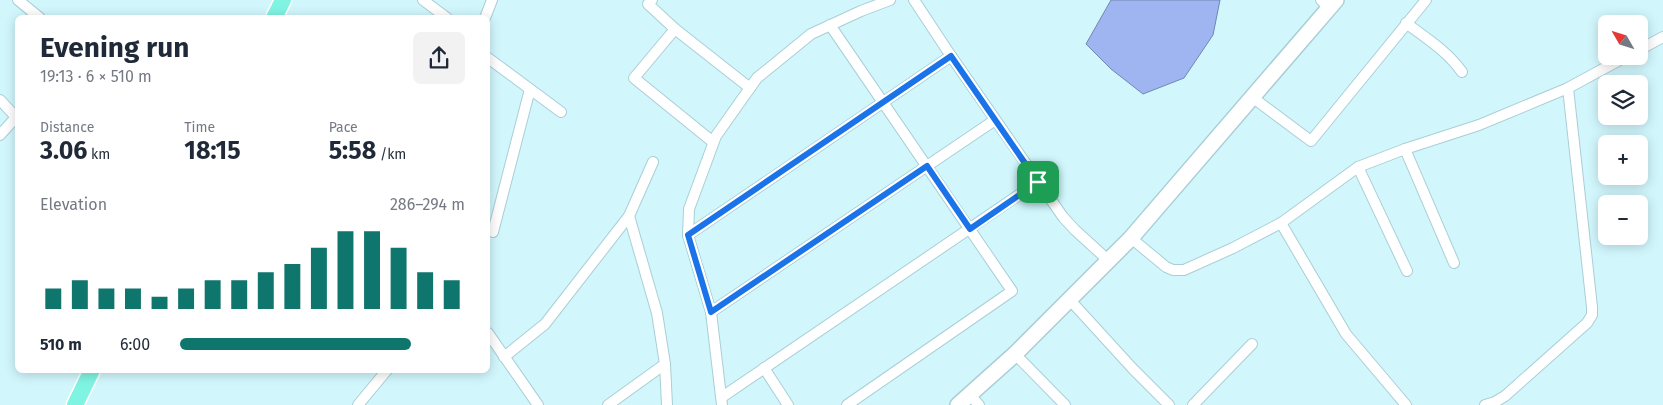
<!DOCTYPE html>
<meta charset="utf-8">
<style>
body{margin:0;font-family:"Fira Sans",sans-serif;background:#f2f2f3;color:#1f2937;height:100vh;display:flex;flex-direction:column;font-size:19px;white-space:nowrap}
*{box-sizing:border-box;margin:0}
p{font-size:16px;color:#747a83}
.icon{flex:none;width:28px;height:28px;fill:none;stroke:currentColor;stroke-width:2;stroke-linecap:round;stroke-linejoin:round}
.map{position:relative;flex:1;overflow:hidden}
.panel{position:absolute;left:15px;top:15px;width:475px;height:358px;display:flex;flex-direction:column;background:#fff;border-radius:8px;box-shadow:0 2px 12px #0003}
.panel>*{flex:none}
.needle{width:32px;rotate:309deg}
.buttons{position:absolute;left:1598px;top:15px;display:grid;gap:10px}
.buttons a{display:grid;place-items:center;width:50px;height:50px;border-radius:8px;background:#fff;box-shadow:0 2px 12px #0003;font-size:25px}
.pin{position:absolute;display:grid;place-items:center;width:42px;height:42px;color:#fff;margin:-21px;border-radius:10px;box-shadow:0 2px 8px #0006}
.round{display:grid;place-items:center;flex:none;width:52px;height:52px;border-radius:8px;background:#f2f2f3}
.headline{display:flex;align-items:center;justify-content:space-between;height:85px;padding:0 25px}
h1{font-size:28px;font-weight:700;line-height:38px}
.metrics{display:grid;grid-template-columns:repeat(3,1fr);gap:8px;height:85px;padding:5px 25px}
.metrics div{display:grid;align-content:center}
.metrics b{font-size:25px;font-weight:700}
.metrics small{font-size:14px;font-weight:400}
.metrics p{font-size:14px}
.chart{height:140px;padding:10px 25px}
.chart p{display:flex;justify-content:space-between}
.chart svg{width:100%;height:90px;margin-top:5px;stroke:#0f766e;stroke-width:6}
ul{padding:0 25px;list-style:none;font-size:16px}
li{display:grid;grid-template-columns:80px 60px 1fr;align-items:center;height:38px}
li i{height:12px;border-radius:6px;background:#0f766e}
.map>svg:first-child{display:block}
.water{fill:#9eb5f2;stroke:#7286b2}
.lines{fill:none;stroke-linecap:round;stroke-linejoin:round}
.street-casing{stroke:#aaced5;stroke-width:12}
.secondary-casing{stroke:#aaced5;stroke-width:18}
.primary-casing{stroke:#fff;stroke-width:19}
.street{stroke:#fff;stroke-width:10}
.secondary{stroke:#fff;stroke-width:15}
.primary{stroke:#80f4e3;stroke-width:16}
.route-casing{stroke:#fff;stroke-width:10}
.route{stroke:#1a73e8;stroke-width:6}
</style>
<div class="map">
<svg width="1663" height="405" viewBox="0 0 1663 405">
<rect width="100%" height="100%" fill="#d1f7fd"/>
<polygon class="water" points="1111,0 1220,0 1213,35 1184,78 1143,94 1111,69 1086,44"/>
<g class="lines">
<g class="street-casing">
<g id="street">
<polyline points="18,0 40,18"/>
<polyline points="423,0 447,18"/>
<polyline points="652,0 648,4 675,29 750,88"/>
<polyline points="914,0 951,56 1063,217 1075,230 1109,261"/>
<polyline points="1321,0 1329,8"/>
<polyline points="485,18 492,0"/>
<path d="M1406 23C1426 38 1447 51 1462 72"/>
<polyline points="830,25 1012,291 847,405"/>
<polyline points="675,29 634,78 713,142"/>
<polyline points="1639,50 1663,37"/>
<polyline points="488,58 561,112"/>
<polyline points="1252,97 1311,141 1426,0"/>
<polyline points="0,100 16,117"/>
<polyline points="0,135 18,115"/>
<polyline points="1405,149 1454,263"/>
<polyline points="1358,167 1407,271"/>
<polyline points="629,216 657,313 665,364 667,405"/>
<polyline points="1281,223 1346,334 1406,405"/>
<polyline points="493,232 530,89"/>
<polyline points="688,235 951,56"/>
<polyline points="1131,238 1166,267 1173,270 1184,270 1233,248 1281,223 1358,167 1405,149 1479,125 1568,88 1627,56"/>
<polyline points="1070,300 1133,369 1169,405"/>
<polyline points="711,312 995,120"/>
<polyline points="488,333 538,405"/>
<polyline points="1015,354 1065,405"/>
<polyline points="504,357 545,324 629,216 653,162"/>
<polyline points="764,368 788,405"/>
<polyline points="970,395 979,405"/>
<polyline points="722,397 1038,182"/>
<polyline points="358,405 387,370"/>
<polyline points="608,405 665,364"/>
<polyline points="722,405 711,312 688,235 689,209 716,136 757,78 811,34 861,11 890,0"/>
<polyline points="1193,405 1252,344"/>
<polyline points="1485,405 1495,402 1505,396 1587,323 1592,315 1592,307 1568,88"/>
</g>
</g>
<g class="secondary-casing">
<polyline id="secondary" points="958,405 1015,354 1131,238 1336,0"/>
</g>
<g class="primary-casing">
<g id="primary">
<polyline points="274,18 283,0"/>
<polyline points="75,405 92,370"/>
</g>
</g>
<use href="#street" class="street"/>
<use href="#secondary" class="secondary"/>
<use href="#primary" class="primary"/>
</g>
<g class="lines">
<g class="route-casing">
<polygon id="route" points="951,56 1038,182 970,229 927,166 711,312 688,235"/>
</g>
<use href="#route" class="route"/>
</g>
</svg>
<div class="buttons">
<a><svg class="needle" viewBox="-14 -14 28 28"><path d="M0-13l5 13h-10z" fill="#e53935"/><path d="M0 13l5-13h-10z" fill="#747a83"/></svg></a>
<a><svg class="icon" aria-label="layers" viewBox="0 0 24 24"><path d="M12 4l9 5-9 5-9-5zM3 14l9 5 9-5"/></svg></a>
<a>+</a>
<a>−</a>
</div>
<div class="pin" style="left:1038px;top:182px;background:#1e9e55"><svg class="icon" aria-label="arrive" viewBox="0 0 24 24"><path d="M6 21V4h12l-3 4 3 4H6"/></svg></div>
<section class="panel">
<div class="headline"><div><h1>Evening run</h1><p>19:13 · 6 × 510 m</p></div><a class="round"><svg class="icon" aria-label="share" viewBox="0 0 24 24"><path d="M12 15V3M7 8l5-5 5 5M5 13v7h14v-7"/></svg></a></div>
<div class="metrics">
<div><p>Distance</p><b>3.06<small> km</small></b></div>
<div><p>Time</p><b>18:15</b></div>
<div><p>Pace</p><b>5:58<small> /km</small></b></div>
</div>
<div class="chart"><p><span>Elevation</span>286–294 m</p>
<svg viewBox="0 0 160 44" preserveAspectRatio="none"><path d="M5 44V34M15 44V30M25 44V34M35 44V34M45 44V38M55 44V34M65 44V30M75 44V30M85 44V26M95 44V22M105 44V14M115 44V6M125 44V6M135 44V14M145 44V26M155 44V30"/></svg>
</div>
<ul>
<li><b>510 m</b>6:00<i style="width:81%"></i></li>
</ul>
</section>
</div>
